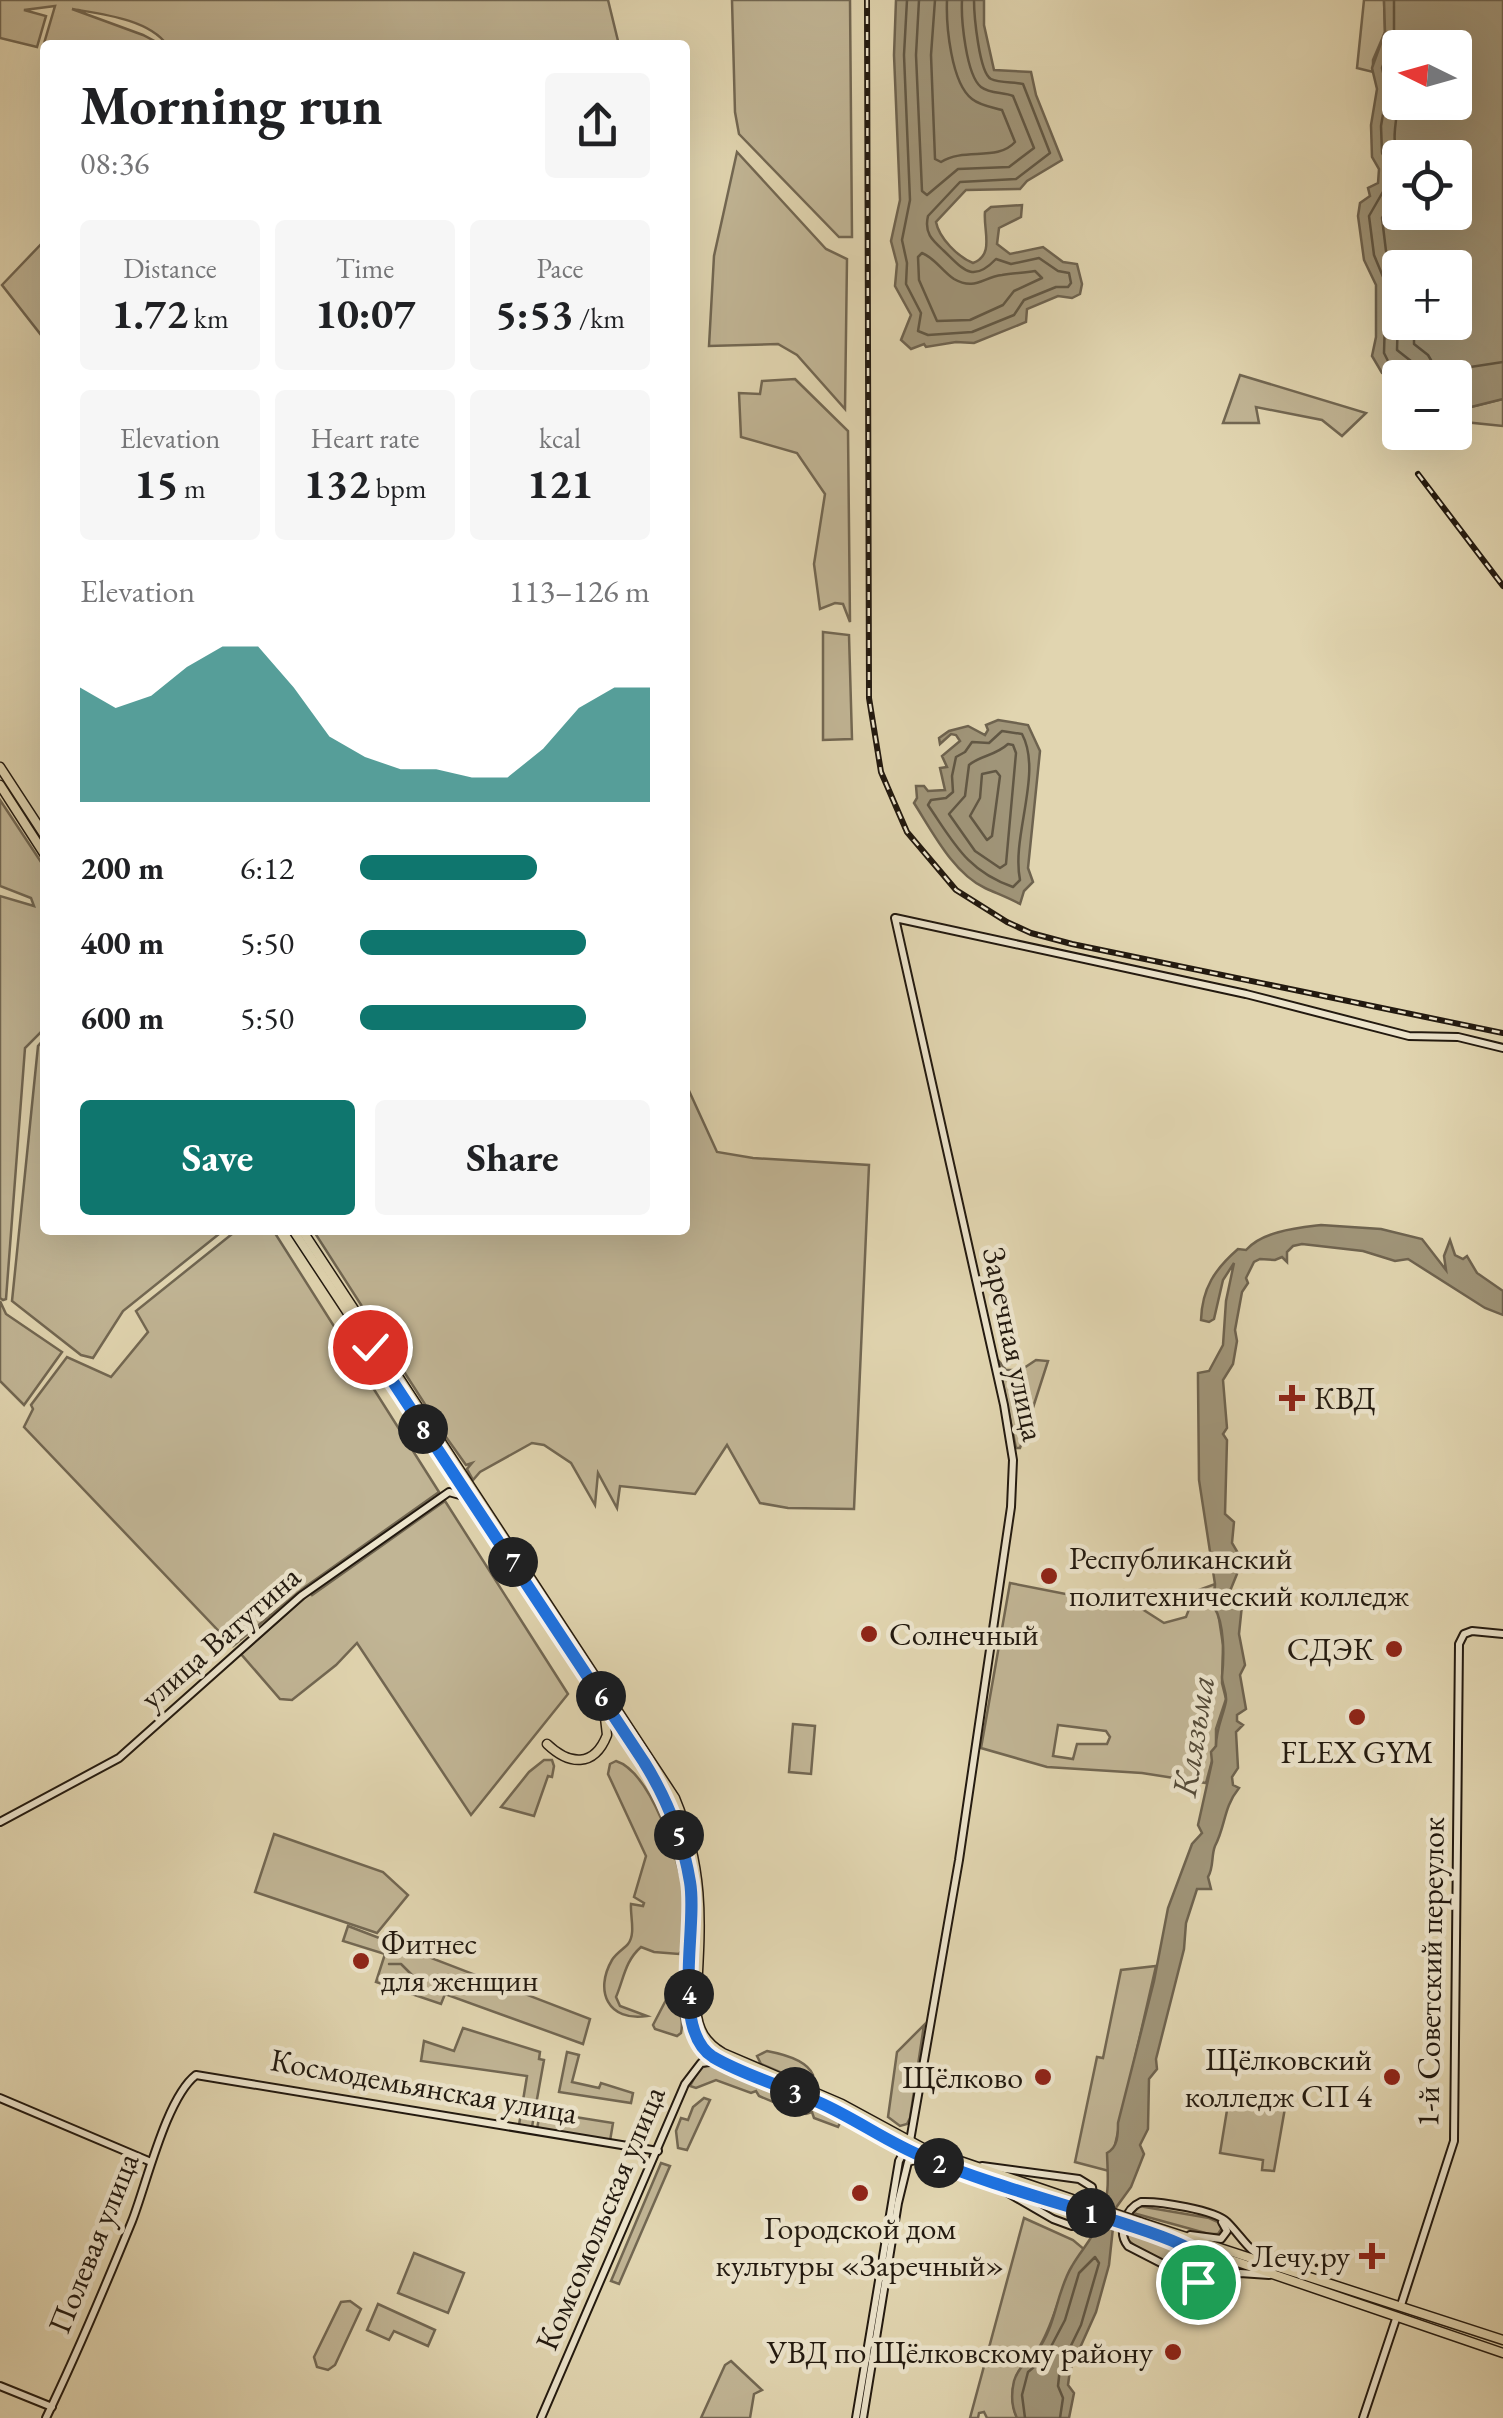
<!DOCTYPE html>
<meta charset="utf-8">
<style>
body{margin:0;font-family:"EB Garamond",serif;background:#f6f6f6;color:#202124;height:100vh;display:flex;flex-direction:column;font-size:38px;white-space:nowrap}
*{box-sizing:border-box;margin:0}
p{font-size:32px;color:#757577}
.icon{flex:none;width:55px;height:55px;fill:none;stroke:currentColor;stroke-width:2;stroke-linecap:round;stroke-linejoin:round}
.map{position:relative;flex:1;overflow:hidden}
.sheet{position:absolute;left:40px;top:40px;width:650px;height:1195px;display:flex;flex-direction:column;background:#fff;border-radius:10px;box-shadow:0 10px 40px #0002}
.sheet>*{flex:none}
.needle{width:65px;rotate:275deg}
.buttons{position:absolute;left:1382px;top:30px;display:grid;gap:20px}
.buttons a{display:grid;place-items:center;width:90px;height:90px;border-radius:10px;background:#fff;box-shadow:0 10px 40px #0002;font-size:50px}
.pin{position:absolute;display:grid;place-items:center;width:85px;height:85px;color:#fff;margin:-42px;border:5px solid #fff;border-radius:50%;box-shadow:0 2px 10px #0007}
.km{position:absolute;width:50px;height:50px;margin:-25px;border-radius:50%;background:#222;color:#fff;font-size:28px;line-height:50px;text-align:center}
.round{display:grid;place-items:center;flex:none;width:105px;height:105px;border-radius:10px;background:#f6f6f6}
.head{display:flex;align-items:center;justify-content:space-between;height:170px;padding:0 40px}
h1{font-size:55px;font-weight:700;line-height:75px}
.metrics{display:grid;grid-template-columns:repeat(3,1fr);gap:15px;height:170px;padding:10px 40px}
.metrics div{display:grid;align-content:center;border-radius:10px;background:#f6f6f6;text-align:center}
.metrics b{font-size:42px;font-weight:700}
.metrics small{font-size:28px;font-weight:400}
.metrics p{font-size:28px}
.chart{height:280px;padding:20px 40px}
.chart p{display:flex;justify-content:space-between}
.chart svg{width:100%;height:180px;margin-top:10px;fill:#0f766e;opacity:.7}
.primary-button{display:flex;gap:20px;margin-top:auto;padding:20px 40px}
.primary-button a{flex:1;height:115px;border-radius:10px;background:#0f766e;color:#fff;font-size:40px;font-weight:700;line-height:115px;text-align:center}
.primary-button a+a{background:#f6f6f6;color:#202124}
ul{padding:0 40px;list-style:none;font-size:32px}
li{display:grid;grid-template-columns:160px 120px 1fr;align-items:center;height:75px}
li i{height:25px;border-radius:12px;background:#0f766e}
.map>svg:first-child{display:block}
.green{fill:#c1b595;stroke:#726752;stroke-width:2.5;fill-rule:evenodd}
.water{fill:#a09579;stroke:#6e634f;stroke-width:2.5;fill-rule:evenodd}
.lines{fill:none;stroke-linecap:round;stroke-linejoin:round}
.shore{stroke:#615744;stroke-width:2.5}
.stream{stroke:#6e634f;stroke-width:2.5}
.secondary-casing{stroke:#22190f;stroke-width:10}
.primary-casing{stroke:#22190f;stroke-width:11}
.secondary{stroke:#ece4cc;stroke-width:6}
.primary{stroke:#e1d5b0;stroke-width:8}
.rail-casing{stroke:#22190f;stroke-width:6}
.rail{stroke:#ece4cc;stroke-width:2.5;stroke-dasharray:8;stroke-linecap:butt}
.primary-bridge-casing{stroke:#22190f;stroke-width:11;stroke-linecap:butt}
.primary-bridge{stroke:#e1d5b0;stroke-width:8}
.route-casing{stroke:#fff;stroke-width:20}
.route{stroke:#1a73e8;stroke-width:12}
.poi-dot{fill:#8f2418;stroke:#ece4cc;stroke-width:4}
.labels{text-anchor:middle;stroke-width:9;stroke-linejoin:round;paint-order:stroke}
.street-label{font-size:32px;fill:#22190f;stroke:#ece4cc}
.poi-label{font-size:32px;fill:#22190f;stroke:#ece4cc;text-anchor:end}
.water-label{font-size:35px;font-style:italic;fill:#544b39;stroke:#ece4cc}
</style>
<div class="map">
<svg width="1503" height="2418" viewBox="0 0 1503 2418">
<rect width="100%" height="100%" fill="#e1d5b0"/>
<filter id="stains"><feTurbulence type="fractalNoise" baseFrequency=".002" numOctaves="4"/><feColorMatrix values="0 0 0 0 .2 0 0 0 0 .09 0 0 0 0 .02 0 0 0 .5 -.17"/></filter>
<radialGradient id="worn" r=".72"><stop offset=".6" stop-color="#630" stop-opacity="0"/><stop offset="1" stop-color="#630" stop-opacity=".3"/></radialGradient>
<g class="green">
<path d="M0 0H608L619 45H167C149 19 101 14 72 9L143 35 162 45H45V49L43 47 55 6 24 10 46 16 37 47 0 38Z"/>
<polygon points="732,0 850,0 852,237 839,237 739,134 735,112"/>
<polygon points="1364,0 1384,0 1385,32 1373,60 1373,72 1357,68"/>
<polygon points="737,152 826,249 847,259 845,409 797,355 778,344 709,346 714,256"/>
<polygon points="45,240 45,340 2,285"/>
<polygon points="1240,375 1366,413 1342,436 1322,420 1256,407 1259,423 1223,423"/>
<polygon points="795,379 848,431 850,622 843,604 835,603 820,609 814,564 825,494 797,453 741,437 739,393 760,394 762,381"/>
<polygon points="1503,399 1503,426 1455,421 1455,406 1467,408"/>
<polygon points="823,632 849,635 852,739 823,740"/>
<polygon points="0,800 45,868 42,898 45,908 45,1028 25,1048 6,1299 3,1300 0,1298 0,896 34,906 31,898 0,886"/>
<polygon points="45,1038 45,1230 224,1230 123,1311 93,1358 81,1355 12,1301 38,1046"/>
<polygon points="685,1082 717,1152 753,1158 869,1165 854,1509 788,1508 760,1503 727,1445 695,1494 620,1486 617,1508 598,1473 595,1505 571,1463 544,1445 532,1443 480,1472 473,1480 467,1469 472,1463 466,1465 446,1437 313,1230 685,1230"/>
<polygon points="237,1230 273,1230 439,1492 305,1587 233,1646 24,1427 33,1409 31,1405 67,1357 111,1377 148,1332 136,1311"/>
<polygon points="0,1301 6,1314 62,1352 24,1405 0,1381"/>
<polygon points="998,1360 1006,1370 1021,1370 1036,1360 1048,1361 1020,1448 1016,1448"/>
<polygon points="445,1501 568,1694 471,1815 357,1643 336,1665 292,1700 280,1699 241,1654 310,1593 312,1595"/>
<path d="M1010 1583 1142 1609 1164 1623 1186 1617 1196 1591 1215 1584 1214 1606 1218 1612 1223 1645 1222 1683 1226 1699 1216 1729V1746L1206 1783 1142 1773 1047 1767 981 1748ZM1058 1725 1106 1731 1110 1737 1107 1744H1077L1073 1759 1053 1756Z"/>
<polygon points="793,1724 815,1726 811,1774 789,1772"/>
<polygon points="544,1760 552,1760 554,1766 552,1777 548,1776 534,1816 501,1807 529,1772"/>
<path d="M616 1761C651 1772 679 1860 684 1894 687 1909 686 1926 688 1942L679 1954 654 1952 641 1947C625 1961 624 1978 616 1997L620 2006 647 2016C608 2022 594 1991 612 1960 616 1953 625 1948 628 1944 636 1934 630 1916 631 1904L643 1906 644 1903 634 1897 646 1856 608 1774 610 1764Z"/>
<polygon points="274,1834 383,1872 408,1895 377,1933 255,1892"/>
<polygon points="348,1926 590,2019 583,2044 445,1994 441,2004 376,1982 385,1954 343,1941"/>
<polygon points="1156,1966 1109,2171 1075,2162 1097,2057 1103,2058 1121,1970"/>
<path d="M667 1998C680 2007 684 2018 681 2033L677 2036 655 2029 653 2025Z"/>
<polygon points="924,2025 910,2118 907,2124 900,2126 888,2117 897,2052"/>
<polygon points="463,2028 540,2052 539,2059 544,2060 532,2127 519,2125 527,2076 421,2061 424,2041 454,2051"/>
<path d="M767 2051C783 2054 807 2060 813 2075L803 2082 761 2064 757 2056Z"/>
<polygon points="567,2052 579,2055 572,2082 599,2088 601,2083 633,2093 631,2103 559,2092"/>
<polygon points="711,2064 842,2119 838,2127 814,2118 812,2112 806,2114 786,2107 784,2102 778,2104 759,2096 756,2091 751,2093 716,2080 696,2088 690,2086 700,2068"/>
<polygon points="704,2098 710,2100 687,2150 678,2148 676,2131 681,2118 688,2120 693,2107"/>
<polygon points="1229,2098 1285,2108 1274,2171 1262,2170 1263,2160 1220,2153"/>
<polygon points="550,2113 613,2123 610,2141 537,2129 539,2118 549,2120"/>
<polygon points="661,2163 670,2166 619,2284 611,2281"/>
<polygon points="1139,2206 1209,2218 1218,2222 1222,2228 1218,2234 1209,2234 1133,2213"/>
<path d="M1024 2218 1073 2240 1085 2250C1060 2277 1058 2318 1038 2349 1030 2361 1020 2364 1015 2380 1011 2392 1012 2406 1017 2418H987L984 2412 979 2413 978 2418H970Z"/>
<polygon points="1126,2230 1202,2260 1209,2272 1200,2279 1191,2276 1135,2246 1128,2240"/>
<polygon points="414,2253 464,2273 448,2313 398,2293"/>
<polygon points="350,2301 361,2309 335,2365 328,2370 317,2367 314,2357 341,2302"/>
<polygon points="378,2304 435,2330 428,2346 394,2331 389,2340 367,2330"/>
<polygon points="731,2361 762,2390 754,2394 750,2418 701,2418 725,2365"/>
</g>
<g class="water">
<path d="M896 0H984V25L994 70 1031 72 1036 95 1062 160 1027 181 1020 189 966 190 936 222C939 238 958 257 973 263 995 255 983 230 985 212L991 207 1022 205 1021 217 999 228 997 244 1010 254 1043 247 1063 262 1077 264 1082 284 1080 294 1072 298 1058 296 1027 309 1026 322 974 343 956 342 926 347 924 344 911 349 901 340 911 315 895 286 897 264 891 241 900 200 894 55Z"/>
<path d="M1384 0H1503V399L1467 408 1455 406V378L1400 380 1382 373 1372 356 1376 337V285L1364 260 1358 216 1360 203 1370 196 1368 188 1378 183 1379 169 1372 157 1371 125 1377 89 1372 68 1385 32ZM1400 48H1455V102H1400ZM1400 158H1455V212H1400ZM1400 268H1455V322H1400Z"/>
<path d="M998 720 1028 725 1040 751 1028 868 1033 882 1024 891 1020 904C1007 897 998 894 985 888 953 873 932 831 914 803L917 798 916 786H924L928 791 945 790 940 768 947 767 942 756 960 741 956 735 951 734 940 744 939 738 949 731 968 726 985 735 988 730 986 725Z"/>
<path d="M1321 1225 1381 1229 1422 1239 1446 1270 1444 1256 1450 1240 1455 1255 1463 1259 1467 1256 1477 1273 1503 1291V1315L1485 1308 1408 1259 1395 1261 1363 1251 1302 1244 1293 1246 1287 1252V1262L1282 1257 1275 1260 1260 1259 1254 1262 1246 1278 1248 1283 1242 1292 1235 1330 1237 1341 1233 1364 1223 1380 1227 1428 1223 1434 1227 1440 1225 1514 1234 1522 1232 1543 1238 1553 1237 1574 1230 1591 1242 1605 1239 1634 1245 1665 1240 1675 1246 1709 1237 1715V1721L1243 1725 1236 1732 1238 1768 1232 1777 1233 1785 1239 1788C1223 1808 1226 1825 1215 1846 1211 1856 1214 1867 1208 1877L1211 1889H1197L1186 1923 1184 1949 1156 2059 1157 2069 1149 2079 1148 2129 1140 2145 1144 2154 1131 2187 1115 2209 1109 2265 1096 2312 1070 2370 1068 2385 1074 2393 1069 2418H1017C1011 2406 1011 2394 1014 2381 1019 2365 1028 2363 1037 2351 1056 2327 1056 2292 1072 2266 1081 2250 1093 2239 1100 2220 1110 2192 1108 2181 1107 2153 1118 2147 1118 2135 1118 2123L1154 1981 1168 1908 1192 1844 1202 1833 1198 1825 1212 1762 1211 1752 1216 1746C1216 1728 1223 1717 1226 1701 1227 1692 1222 1685 1222 1677 1224 1658 1225 1624 1214 1607L1215 1584 1199 1480 1198 1381V1373L1209 1371 1223 1345 1226 1301 1234 1263 1223 1280 1214 1319 1209 1322 1201 1320C1202 1288 1215 1269 1238 1249L1246 1250C1263 1231 1297 1228 1321 1225Z"/>
</g>
<g class="lines">
<g class="shore">
<path d="M907 0 904 55 910 200 902 240 907 263 906 284 921 313 918 331 928 335 972 332 1014 315 1024 300 1056 287H1068L1071 283 1069 273 1058 271 1039 258 1011 264 996 259C972 284 963 269 943 250 932 240 924 233 928 216L960 182 1016 179 1050 153 1023 84C1014 82 999 83 991 79 979 73 974 14 974 0"/>
<path d="M919 0 916 55 922 191 927 195 958 169 1009 167 1034 148 1013 96C1003 92 990 94 981 87 966 75 961 19 962 0"/>
<path d="M935 0 931 55 935 159 941 162C965 147 997 162 1015 142L1002 110C992 107 981 106 972 99 951 83 946 25 947 0"/>
<polyline points="1394,0 1394,33 1382,68 1387,90 1381,126 1382,153 1389,166 1388,183 1369,216 1374,255 1386,284 1384,353 1390,365 1404,371 1409,378"/>
<path d="M1400 54C1394 69 1400 79 1399 95 1398 118 1389 139 1400 161"/>
<polyline points="1400,187 1382,218 1386,251 1399,283 1397,350 1416,365 1422,378"/>
<path d="M922 253C935 258 942 271 954 279 975 291 983 277 1002 275 1012 273 1023 273 1035 271L1042 278 1014 291 1003 305 970 320 937 321 919 280 918 257Z"/>
<polyline points="1414,322 1414,344 1428,355 1438,372 1503,362"/>
<path d="M1002 731 1022 734C1043 773 1011 836 1020 880L1013 887C967 871 954 843 928 805L931 800 946 798 953 792 952 776 956 757 965 752 972 742 989 743Z"/>
<path d="M1008 744 1013 745 1016 753 1006 864 1000 868 975 851 949 814 965 796 969 765C981 755 995 756 1008 744Z"/>
<polygon points="996,771 1000,776 992,836 987,840 970,816 980,798 982,774"/>
<polyline points="1025,2418 1022,2395 1028,2372 1045,2358 1065,2320 1079,2273 1095,2257 1099,2263 1081,2325 1060,2368 1058,2386 1063,2398 1060,2418"/>
</g>
<polyline class="stream" points="389,1964 401,1964 416,1979 435,1979"/>
<g class="secondary-casing">
<g id="secondary">
<polyline points="0,1822 119,1758 301,1596 449,1492 467,1497"/>
<polyline points="0,2098 151,2162"/>
<polyline points="910,2141 959,1860 1011,1507 1013,1460 1004,1405 895,918 1246,994 1409,1036 1458,1037 1503,1048"/>
<polyline points="982,2166 1079,2179 1092,2187 1094,2199 1085,2222 1072,2226 1053,2219 991,2183"/>
<polyline points="1190,2235 1221,2239 1227,2231 1222,2222"/>
<polyline points="1184,2247 1202,2255 1213,2266 1212,2275 1206,2280"/>
<path d="M1268 2261C1248 2251 1242 2237 1227 2222 1215 2210 1159 2201 1141 2202 1125 2209 1117 2232 1128 2246L1198 2282 1209 2283 1240 2273 1269 2275"/>
<polyline points="1401,2305 1454,2141 1459,1644 1464,1634 1472,1631 1503,1634"/>
<polyline points="0,2386 52,2407"/>
<path d="M46 2418C77 2354 105 2287 132 2221 146 2186 166 2098 196 2075L658 2151"/>
<polyline points="541,2418 685,2084 701,2063 718,2061"/>
<polyline points="856,2418 899,2161 906,2148"/>
<polyline points="863,2418 898,2203 908,2162 922,2158"/>
<polyline points="1363,2418 1397,2316"/>
</g>
</g>
<g class="primary-casing">
<g id="primary">
<polyline points="0,767 45,836"/>
<polyline points="0,785 45,855"/>
<path d="M293 1230 644 1762C699 1851 693 1912 688 2011L691 2028 698 2042 708 2053 724 2063 821 2103 923 2158 1075 2208"/>
<path d="M302 1230 675 1798C707 1875 700 1929 696 2009 698 2030 705 2042 723 2053L842 2104 925 2149 1078 2201"/>
<path d="M547 1744C569 1765 594 1768 607 1735L604 1709"/>
<polyline points="1140,2222 1503,2340"/>
<polyline points="1138,2228 1503,2353"/>
</g>
</g>
<use href="#secondary" class="secondary"/>
<use href="#primary" class="primary"/>
<g class="rail-casing">
<g id="rail">
<polyline points="867,0 869,698 881,772 907,832 956,890 1007,922 1031,933 1072,944 1503,1033"/>
<polyline points="1418,474 1503,586"/>
</g>
</g>
<use href="#rail" class="rail"/>
<g class="primary-bridge-casing">
<g id="primary-bridge">
<polyline points="1078,2201 1140,2222"/>
<polyline points="1075,2208 1138,2228"/>
</g>
</g>
<use href="#primary-bridge" class="primary-bridge"/>
</g>
<g class="lines">
<g class="route-casing">
<path id="route" d="M370 1347 644 1762C667 1799 683 1839 690 1882 698 1928 670 2030 713 2057 745 2076 784 2086 818 2102 855 2118 888 2143 926 2158 991 2185 1061 2203 1128 2225 1149 2232 1206 2249 1213 2270L1208 2279 1198 2282"/>
</g>
<use href="#route" class="route"/>
</g>
<g class="poi-dot">
<path d="M1287 1383h10v10h10v10h-10v10h-10v-10h-10v-10h10z"/>
<circle cx="1049" cy="1576" r="10"/>
<circle cx="869" cy="1634" r="10"/>
<circle cx="1394" cy="1649" r="10"/>
<circle cx="1357" cy="1717" r="10"/>
<circle cx="361" cy="1961" r="10"/>
<circle cx="1043" cy="2077" r="10"/>
<circle cx="1392" cy="2077" r="10"/>
<circle cx="860" cy="2193" r="10"/>
<path d="M1367 2241h10v10h10v10h-10v10h-10v-10h-10v-10h10z"/>
<circle cx="1173" cy="2352" r="10"/>
</g>
<g class="labels">
<g class="street-label">
<text transform="translate(1014 1344) rotate(78)" y="11">Заречная улица</text>
<text transform="translate(220 1637) rotate(-41)" y="11">улица Ватутина</text>
<text transform="translate(1430 1972) rotate(-89)" y="11">1-й Советский переулок</text>
<text transform="translate(424 2086) rotate(10)" y="11">Космодемьянская улица</text>
<text transform="translate(600 2218) rotate(-67)" y="11">Комсомольская улица</text>
<text transform="translate(93 2243) rotate(-68)" y="11">Полевая улица</text>
</g>
<g class="poi-label">
<text x="1314" y="1409" text-anchor="start">КВД</text>
<text x="1069" y="1569" text-anchor="start">Республиканский<tspan x="1069" dy="37">политехнический колледж</tspan></text>
<text x="889" y="1645" text-anchor="start">Солнечный</text>
<text x="1374" y="1660">СДЭК</text>
<text x="1357" y="1763" text-anchor="middle">FLEX GYM</text>
<text x="381" y="1954" text-anchor="start">Фитнес<tspan x="381" dy="37">для женщин</tspan></text>
<text x="1372" y="2070">Щёлковский<tspan x="1372" dy="37">колледж СП 4</tspan></text>
<text x="1023" y="2088">Щёлково</text>
<text x="860" y="2239" text-anchor="middle">Городской дом<tspan x="860" dy="37">культуры «Заречный»</tspan></text>
<text x="1350" y="2267">Лечу.ру</text>
<text x="1153" y="2363">УВД по Щёлковскому району</text>
</g>
<g class="water-label">
<text transform="translate(1193 1736) rotate(-81)" y="12">Клязьма</text>
</g>
</g>
<rect width="100%" height="100%" filter="url(#stains)"/>
<rect width="100%" height="100%" fill="url(#worn)"/>
</svg>
<div class="buttons">
<a><svg class="needle" viewBox="-14 -14 28 28"><path d="M0-13l5 13h-10z" fill="#e53935"/><path d="M0 13l5-13h-10z" fill="#757577"/></svg></a>
<a><svg class="icon" aria-label="locate" viewBox="0 0 24 24"><circle cx="12" cy="12" r="6"/><path d="M12 2v4M12 18v4M2 12h4M18 12h4"/></svg></a>
<a>+</a>
<a>−</a>
</div>
<div class="pin" style="left:1198px;top:2282px;background:#1e9e55"><svg class="icon" aria-label="arrive" viewBox="0 0 24 24"><path d="M6 21V4h12l-3 4 3 4H6"/></svg></div>
<div class="pin" style="left:370px;top:1347px;background:#d93025"><svg class="icon" aria-label="check" viewBox="0 0 24 24"><path d="M5 12l5 5 9-10"/></svg></div>
<b class="km" style="left:1091px;top:2213px">1</b>
<b class="km" style="left:939px;top:2163px">2</b>
<b class="km" style="left:795px;top:2092px">3</b>
<b class="km" style="left:689px;top:1994px">4</b>
<b class="km" style="left:679px;top:1835px">5</b>
<b class="km" style="left:601px;top:1696px">6</b>
<b class="km" style="left:513px;top:1562px">7</b>
<b class="km" style="left:423px;top:1429px">8</b>
<section class="sheet">
<div class="head"><div><h1>Morning run</h1><p>08:36</p></div><a class="round"><svg class="icon" aria-label="share" viewBox="0 0 24 24"><path d="M12 15V3M7 8l5-5 5 5M5 13v7h14v-7"/></svg></a></div>
<div class="metrics">
<div><p>Distance</p><b>1.72<small> km</small></b></div>
<div><p>Time</p><b>10:07</b></div>
<div><p>Pace</p><b>5:53<small> /km</small></b></div>
</div>
<div class="metrics">
<div><p>Elevation</p><b>15<small> m</small></b></div>
<div><p>Heart rate</p><b>132<small> bpm</small></b></div>
<div><p>kcal</p><b>121</b></div>
</div>
<div class="chart"><p><span>Elevation</span>113–126 m</p>
<svg viewBox="0 0 160 44" preserveAspectRatio="none"><path d="M0 44V16L10 21L20 18L30 11L40 6L50 6L60 16L70 28L80 33L90 36L100 36L110 38L120 38L130 31L140 21L150 16L160 16V44z"/></svg>
</div>
<ul>
<li><b>200 m</b>6:12<i style="width:61%"></i></li>
<li><b>400 m</b>5:50<i style="width:78%"></i></li>
<li><b>600 m</b>5:50<i style="width:78%"></i></li>
</ul>
<div class="primary-button"><a>Save</a><a>Share</a></div>
</section>
</div>
